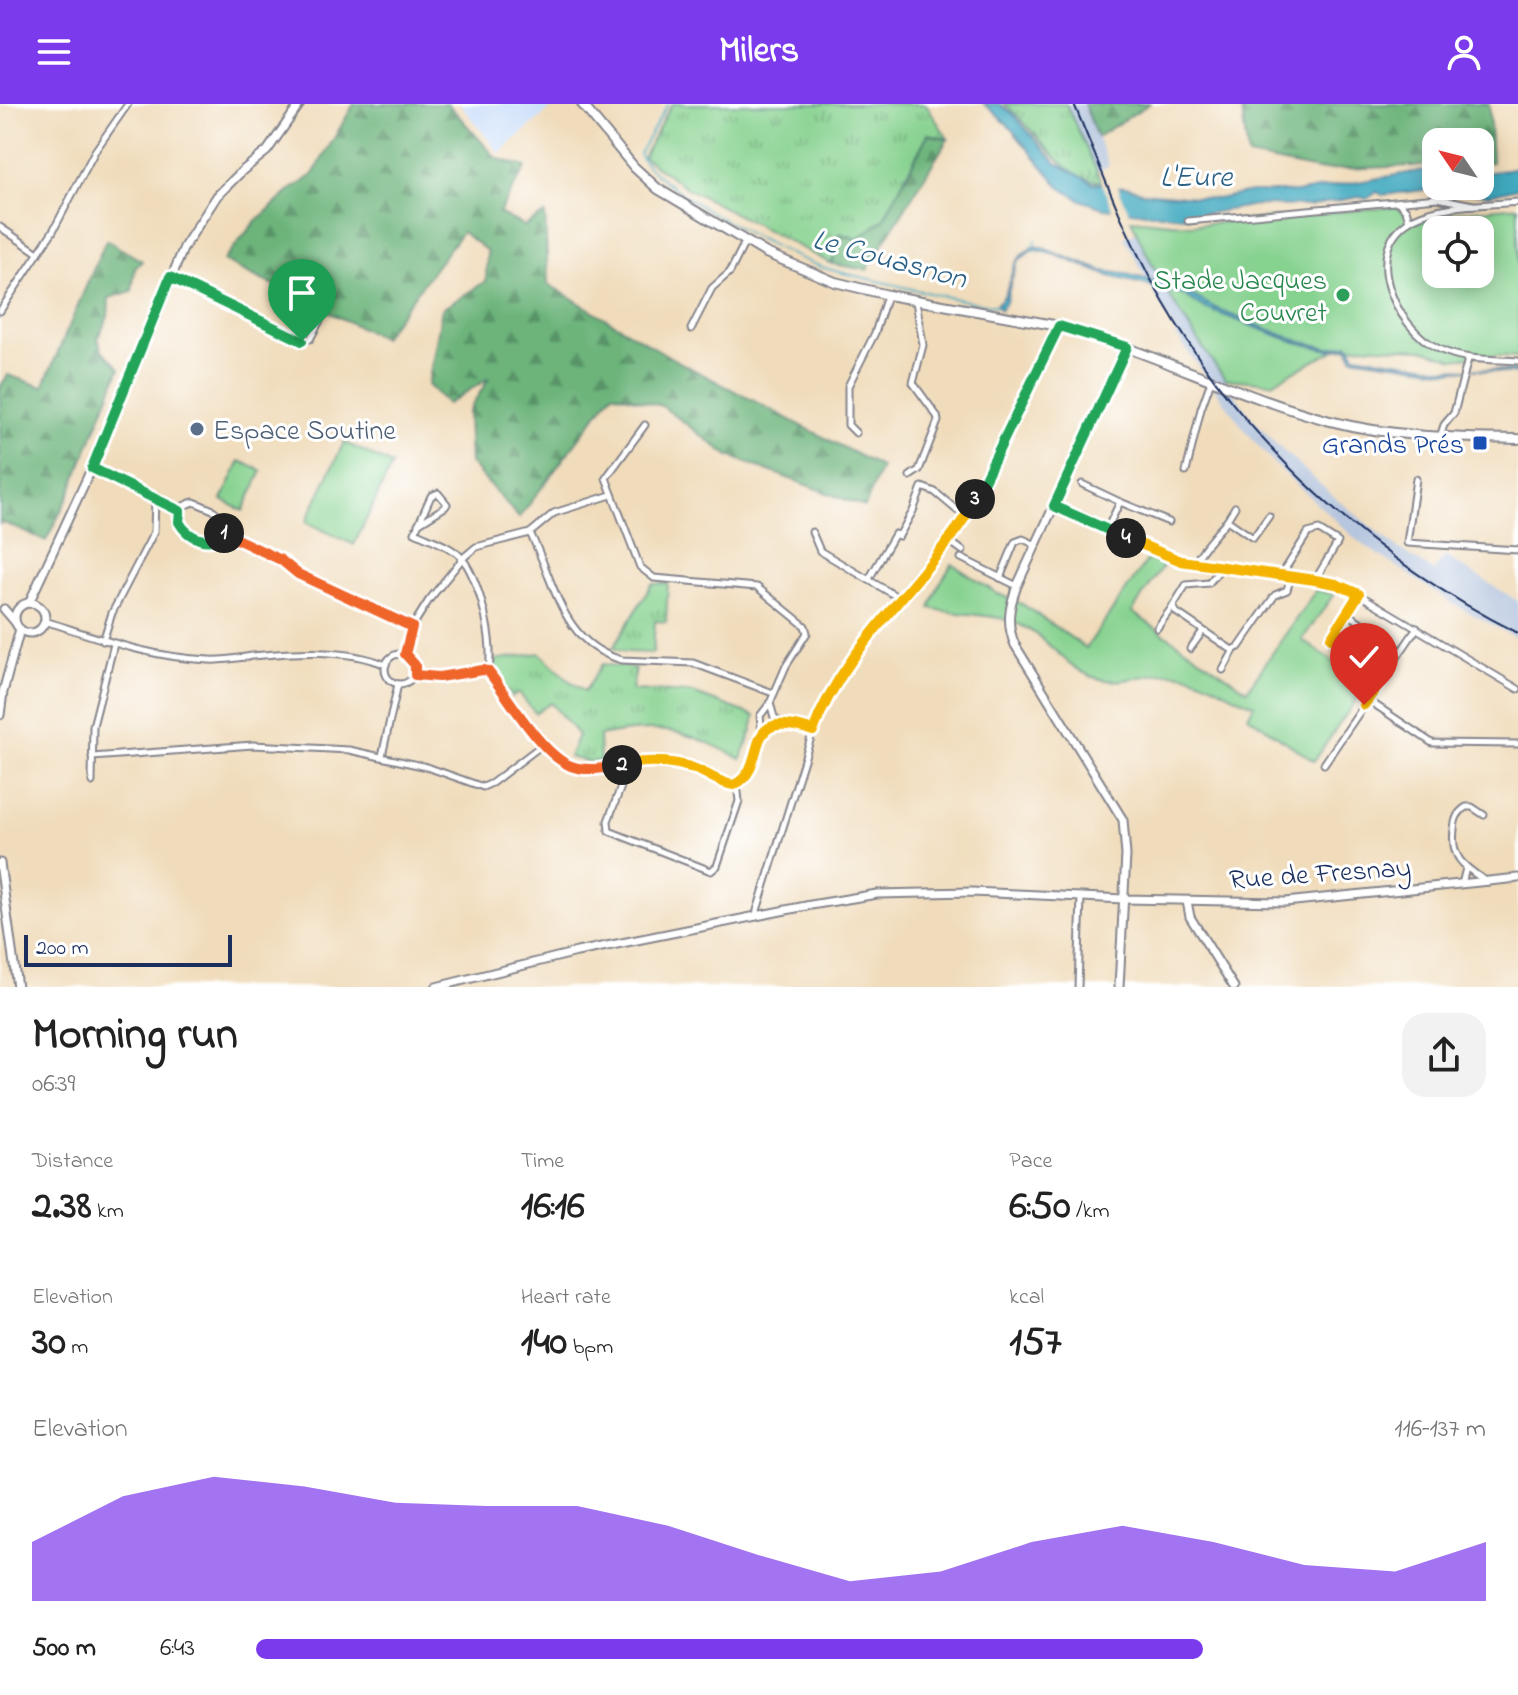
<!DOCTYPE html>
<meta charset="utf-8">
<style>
body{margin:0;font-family:"Indie Flower",sans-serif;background:#f2f2f2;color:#222;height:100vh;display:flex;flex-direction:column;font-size:30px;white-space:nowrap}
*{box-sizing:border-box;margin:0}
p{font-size:26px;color:#767676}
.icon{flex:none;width:44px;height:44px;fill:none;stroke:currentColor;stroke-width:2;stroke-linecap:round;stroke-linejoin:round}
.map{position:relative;height:883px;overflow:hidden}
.sheet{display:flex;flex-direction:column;background:#fff;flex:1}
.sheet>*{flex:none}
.needle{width:52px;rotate:305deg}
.fabs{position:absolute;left:1422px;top:24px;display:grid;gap:16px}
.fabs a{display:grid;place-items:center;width:72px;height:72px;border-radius:16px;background:#fff;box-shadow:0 4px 20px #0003;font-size:40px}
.scale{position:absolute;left:24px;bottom:20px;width:208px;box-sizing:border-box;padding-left:8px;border:4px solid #1b2f5e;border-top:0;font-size:22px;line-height:28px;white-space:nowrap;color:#1b2f5e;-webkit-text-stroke:6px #fff;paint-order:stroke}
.pin{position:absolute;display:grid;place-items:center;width:68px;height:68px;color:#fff;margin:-82px -34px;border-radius:50% 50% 50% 0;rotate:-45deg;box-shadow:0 0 8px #0007}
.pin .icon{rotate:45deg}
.km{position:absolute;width:40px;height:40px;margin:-20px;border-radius:50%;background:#222;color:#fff;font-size:22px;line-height:40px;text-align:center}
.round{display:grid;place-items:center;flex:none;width:84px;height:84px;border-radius:24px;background:#f2f2f2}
.summary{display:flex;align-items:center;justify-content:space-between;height:136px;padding:0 32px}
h1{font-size:44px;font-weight:700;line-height:60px}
.stats{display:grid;grid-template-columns:repeat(3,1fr);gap:12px;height:136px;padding:8px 32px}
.stats div{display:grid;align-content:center}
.stats b{font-size:40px;font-weight:700}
.stats small{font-size:22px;font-weight:400}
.stats p{font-size:22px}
.chart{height:224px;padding:16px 32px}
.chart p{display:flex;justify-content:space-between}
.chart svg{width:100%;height:144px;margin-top:8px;fill:#7c3aed;opacity:.7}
ul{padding:0 32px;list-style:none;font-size:26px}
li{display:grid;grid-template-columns:128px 96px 1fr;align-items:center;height:60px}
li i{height:20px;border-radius:10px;background:#7c3aed}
header{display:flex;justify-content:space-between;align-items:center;height:104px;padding:0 32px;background:#7c3aed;color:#fff;font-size:36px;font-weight:700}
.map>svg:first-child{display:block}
.built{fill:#c8ddf9}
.railway{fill:#b6c6de}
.grass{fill:url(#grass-tufts);stroke:#508076;stroke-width:2}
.forest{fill:url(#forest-firs);stroke:#44726c;stroke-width:2}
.park{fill:#86d28f;stroke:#508076;stroke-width:2;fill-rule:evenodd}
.water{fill:#40a9bf;stroke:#2e6c8e;stroke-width:2}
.pier{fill:#f0dbba}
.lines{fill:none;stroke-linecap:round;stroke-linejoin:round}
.stream{stroke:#40a9bf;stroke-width:2}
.minor-casing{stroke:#86858c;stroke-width:9}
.tertiary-casing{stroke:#86858c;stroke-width:11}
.secondary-casing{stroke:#86858c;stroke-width:12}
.minor{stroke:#fff;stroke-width:5}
.tertiary{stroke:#fff;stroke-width:7}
.secondary{stroke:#fff;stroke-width:8}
.rail{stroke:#1b2f5e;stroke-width:2}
.split-1-casing{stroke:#fff;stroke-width:16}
.split-2-casing{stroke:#fff;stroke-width:16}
.split-3-casing{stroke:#fff;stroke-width:16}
.split-4-casing{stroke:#fff;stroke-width:16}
.split-5-casing{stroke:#fff;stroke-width:16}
.split-1{stroke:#22a559;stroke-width:10}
.split-2{stroke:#f0652b;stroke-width:10}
.split-3{stroke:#f5b400;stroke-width:10}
.split-4{stroke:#22a559;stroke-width:10}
.split-5{stroke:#f5b400;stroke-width:10}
.leisure-dot{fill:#2e9e5b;stroke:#fff;stroke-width:3}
.service-dot{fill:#5c6f8a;stroke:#fff;stroke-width:3}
.transit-dot{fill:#1a4fb4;stroke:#fff;stroke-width:3}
.labels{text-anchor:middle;stroke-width:6;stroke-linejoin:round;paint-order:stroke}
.leisure-label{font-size:28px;fill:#27864d;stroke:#fff;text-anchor:end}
.service-label{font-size:28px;fill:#4e5e75;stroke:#fff;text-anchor:start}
.transit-label{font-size:28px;fill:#164399;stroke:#fff;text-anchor:end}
.street-label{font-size:28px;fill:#1b2f5e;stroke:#fff}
.water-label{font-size:30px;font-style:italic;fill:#2a6085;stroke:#fff}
</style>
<header><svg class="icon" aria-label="menu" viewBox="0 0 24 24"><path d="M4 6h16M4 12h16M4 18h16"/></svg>Milers<svg class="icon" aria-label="person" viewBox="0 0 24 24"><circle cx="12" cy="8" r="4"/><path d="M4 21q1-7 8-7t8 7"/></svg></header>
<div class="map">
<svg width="1518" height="883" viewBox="0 0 1518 883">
<defs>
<pattern id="grass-tufts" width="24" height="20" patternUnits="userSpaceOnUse" patternTransform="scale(2)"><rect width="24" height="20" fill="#86d28f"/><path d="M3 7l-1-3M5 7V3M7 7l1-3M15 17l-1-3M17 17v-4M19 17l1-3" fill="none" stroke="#6dab78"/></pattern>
<pattern id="forest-firs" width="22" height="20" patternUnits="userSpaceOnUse" patternTransform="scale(2)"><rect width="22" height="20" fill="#6cb47a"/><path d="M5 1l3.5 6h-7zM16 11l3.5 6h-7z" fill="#589367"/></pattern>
</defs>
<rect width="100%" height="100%" fill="#fff"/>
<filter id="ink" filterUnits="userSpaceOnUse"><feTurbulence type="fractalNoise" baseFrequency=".0125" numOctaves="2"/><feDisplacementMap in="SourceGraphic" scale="16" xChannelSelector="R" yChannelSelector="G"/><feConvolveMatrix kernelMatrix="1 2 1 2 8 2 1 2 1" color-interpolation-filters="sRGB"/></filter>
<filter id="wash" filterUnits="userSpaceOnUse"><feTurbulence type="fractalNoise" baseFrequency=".006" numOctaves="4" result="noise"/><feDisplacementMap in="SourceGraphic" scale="32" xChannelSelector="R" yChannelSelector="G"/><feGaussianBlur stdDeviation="1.8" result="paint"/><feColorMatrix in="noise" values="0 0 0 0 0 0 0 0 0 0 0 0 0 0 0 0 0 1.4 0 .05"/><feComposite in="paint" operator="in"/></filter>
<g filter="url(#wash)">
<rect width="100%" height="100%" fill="#f0dbba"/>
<polygon class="built" points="460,0 556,0 499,49"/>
<g class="railway">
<polygon points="1066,0 1084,0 1109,62 1097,67"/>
<polygon points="1137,128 1160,176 1198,238 1248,309 1277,341 1331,390 1392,440 1433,467 1445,452 1518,497 1518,535 1455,501 1359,438 1273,359 1244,325 1178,234 1124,133"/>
</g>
<g class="grass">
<polygon points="672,0 926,0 948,35 928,30 883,116 857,135 839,129 832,160 688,85 643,53"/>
<path d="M1004 0H1066L1102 78C1059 75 1035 22 1004 0Z"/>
<polygon points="668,479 666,518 655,517 653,549 625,548 613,544 652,480"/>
<path d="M540 549 567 575 585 587 602 560 636 564 632 586 693 589 755 612 752 627 741 655C686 626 661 619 599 632L600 657 589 658 569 653 578 631 551 599 535 609 519 589 512 593 494 570V556Z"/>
</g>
<g class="forest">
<polygon points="354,0 448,0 496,54 526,63 499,109 524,122 545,110 548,180 677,257 881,363 865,403 729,352 662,302 613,289 519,414 470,359 468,308 489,274 447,300 428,281 442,205 486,177 487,147 462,128 382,234 223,157 254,119 292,85 312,72"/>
<polygon points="1084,0 1149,0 1097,33"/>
<polygon points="1241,0 1489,0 1492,58 1480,59 1480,38 1436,38 1436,61 1318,66 1248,52"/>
<polygon points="928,30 948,35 867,166 832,160 839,129 857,135 883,116"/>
<polygon points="106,136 142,157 135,164 132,187 109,194 108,213 98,234 102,246 120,264 69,391 46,437 2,418 0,420 0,283 8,271 43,283"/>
</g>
<g class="park">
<path d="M1518 102V253L1480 251 1454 255 1422 245 1359 242 1337 245 1272 279 1225 275C1188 224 1155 173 1131 115L1191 121 1395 103 1418 118 1444 109ZM1436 126H1480V170H1436Z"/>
<polygon points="344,338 392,361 354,441 306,418"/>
<polygon points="240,357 262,367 243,407 222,396"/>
<path d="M1148 455 1163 462 1132 508 1247 586 1316 486 1334 490 1302 536 1367 580 1314 657 1248 612 1254 601C1225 590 1202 569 1169 569 1143 569 1122 582 1096 574 1067 565 1052 538 1026 524 995 507 963 513 930 504L938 483 952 460 998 490 1022 500 1086 544Z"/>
</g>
<g class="water">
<path d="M984 0H999L1012 9 1056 59 1093 79 1105 80 1108 87C1119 79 1132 84 1142 88L1217 95 1251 88H1301L1419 67H1436V82H1480V70L1518 63V84L1489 91 1433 85 1382 91 1377 88 1367 95 1359 93 1309 102 1256 101 1187 113 1103 104 1081 96 1061 84 1007 20Z"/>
<path d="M1037 142 1103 167 1126 170 1175 182 1219 206 1293 235 1328 244 1349 240 1355 251 1444 264 1518 267V270L1468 265 1448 267 1352 253 1348 242 1329 246 1292 237 1207 205 1180 189 1109 172 1056 151 1037 146 1031 147 1018 157 1011 177 1006 198 1000 206 996 200C1016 188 1003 154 1037 142Z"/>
</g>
<polygon class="pier" points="1101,76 1107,77 1112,84 1112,79 1116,78 1130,111 1114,109"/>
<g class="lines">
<g class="stream">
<path d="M668 0 639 50C659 87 778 147 819 162 838 169 859 172 878 177 917 186 958 197 997 202"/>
<polyline points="1032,143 1036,136"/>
</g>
</g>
</g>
<g filter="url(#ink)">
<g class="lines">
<g class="minor-casing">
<g id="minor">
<path d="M1518 98C1488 101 1440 100 1414 114 1358 144 1395 224 1439 245 1464 257 1491 255 1518 257"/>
<polyline points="1399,99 1406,106 1409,117"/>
<polyline points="1188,117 1437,94 1473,101"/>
<polyline points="0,123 38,149"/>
<polyline points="171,174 302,237 310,235 324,209"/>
<polyline points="0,207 53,127 95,47 128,0"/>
<polyline points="691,225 712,184 730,168 745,138"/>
<polyline points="645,321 606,374 640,463 654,474 757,483 805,522 807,529 786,562 770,599 774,613 781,620"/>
<polyline points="856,329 848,321 848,282 875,229 887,192"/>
<polyline points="1440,333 1444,321 1454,309 1468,255"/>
<polyline points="92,364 180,407"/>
<polyline points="1186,368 1201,305 1211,277"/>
<polyline points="910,372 919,366 938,317 937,312 913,279 923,241 916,197"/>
<polyline points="1416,375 1407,439 1518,446"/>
<polyline points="1082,380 1120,398 1107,425"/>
<path d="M194 398 213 406 223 414 224 429C201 454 154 407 194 398Z"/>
<polyline points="1120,398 1169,418"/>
<polyline points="1054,402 1181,457 1315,476 1348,484 1518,585"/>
<polyline points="1227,416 1235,403"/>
<path d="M418 420 445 403 447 400 438 389 431 392 415 428C429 435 449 441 460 452 479 471 496 542 488 567"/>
<polyline points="812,428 820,447 901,495"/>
<polyline points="224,429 281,456 298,470 412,523"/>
<path d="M530 429C555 477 561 540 622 556L693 559 773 589"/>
<polyline points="948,436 963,447"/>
<polyline points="961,454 1017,482"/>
<path d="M1195 459C1202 443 1216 431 1227 416L1253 434 1269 412"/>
<polyline points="1221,464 1209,479 1186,481 1173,502 1176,508 1232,546 1239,543 1275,491 1287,486 1291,472"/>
<polyline points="1282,470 1308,429 1319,426 1338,438 1315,476"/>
<polyline points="1000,474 1015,438 1023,435 1036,441"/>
<polyline points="869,475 895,430 899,432 913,407 922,383 935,388 965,413"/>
<polyline points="1359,490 1331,534 1384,573"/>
<polyline points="1346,508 1381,533 1365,559"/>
<path d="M44 518H48C102 535 152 554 209 556 223 557 238 554 252 552 295 548 346 544 386 561"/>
<polyline points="1157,524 1173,502"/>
<polyline points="103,537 112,509 154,428 155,394"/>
<polyline points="1190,545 1203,527"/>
<circle cx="400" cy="565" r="15"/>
<polyline points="405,550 412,523 429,496 463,454 476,443 530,429 554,409 611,391"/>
<polyline points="1223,566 1234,546"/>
<path d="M488 567 542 641C585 685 627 650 679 660 697 664 721 683 737 680"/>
<polyline points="415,571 439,573 488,567"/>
<polyline points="1368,596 1432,639 1518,640"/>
<polyline points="762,630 760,612 770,599"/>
<polyline points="382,652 398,580"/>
<polyline points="92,653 253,641 349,646 427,663 483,683 492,679 542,641"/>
<polyline points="630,659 608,717 609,727 711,767 717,762 739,697 737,680"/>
<polyline points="1324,660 1417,524"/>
<polyline points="92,678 93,622 114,540"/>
<path d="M737 680C771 654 740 602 813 627"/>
<path d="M1484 711 1472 703H1466C1457 709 1455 715 1454 725 1450 755 1465 763 1487 778"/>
<polyline points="1462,780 1466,764"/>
<polyline points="755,813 813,627 832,584 971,404 1059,222"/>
<polyline points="1078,883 1081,793"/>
</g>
</g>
<g class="tertiary-casing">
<g id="tertiary">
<polyline points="29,499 94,359 184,143 217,92 242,67 267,47 300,0"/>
<circle cx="30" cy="514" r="15"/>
<polyline points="4,505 15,518"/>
<polyline points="0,611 3,588 20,525"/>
<polyline points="0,759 17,883"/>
<polyline points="1187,797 1190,813 1234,883"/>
<polyline points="436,883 577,848 811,801 877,790 972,788 1124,795 1285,798 1518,774"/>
<path d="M1119 883 1126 751 1123 716 1015 541C1006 520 1009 503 1017 482L1127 243"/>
</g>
</g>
<g class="secondary-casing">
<path id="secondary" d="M582 0 634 63 658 85 766 149 835 178 888 191 1059 222C1151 247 1237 292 1330 317 1391 333 1455 334 1518 335"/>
</g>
<use href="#minor" class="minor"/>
<use href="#tertiary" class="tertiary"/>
<use href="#secondary" class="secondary"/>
<path class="rail" d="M1074 0C1102 67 1127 136 1164 199 1246 341 1371 455 1518 529"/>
</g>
</g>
<g class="lines" filter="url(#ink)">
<g class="split-1-casing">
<path id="split-1" d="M224 429C210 444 188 434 179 418L180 407 92 364 170 173 302 237"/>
</g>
<g class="split-2-casing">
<path id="split-2" d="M224 429 281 456 298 470 412 523 405 550 415 561V571L439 573 483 566 488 567C509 594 541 650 571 662 587 668 606 664 622 661"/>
</g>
<g class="split-3-casing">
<path id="split-3" d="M622 661C648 656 674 656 698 666 710 671 721 680 734 681 772 663 736 601 813 627 838 559 893 507 937 451 951 433 965 416 975 395"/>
</g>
<g class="split-4-casing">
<polyline id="split-4" points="975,395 1059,222 1127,243 1054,402 1126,434"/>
</g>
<g class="split-5-casing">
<polyline id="split-5" points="1126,434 1181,457 1315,476 1336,480 1359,490 1331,534 1384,573 1364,601"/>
</g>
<use href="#split-1" class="split-1"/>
<use href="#split-2" class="split-2"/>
<use href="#split-3" class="split-3"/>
<use href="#split-4" class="split-4"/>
<use href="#split-5" class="split-5"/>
</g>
<circle class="leisure-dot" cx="1343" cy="191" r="8"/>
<circle class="service-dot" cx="197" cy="325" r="8"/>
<rect class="transit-dot" x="1472" y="331" width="16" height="16" rx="4"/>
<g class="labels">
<g class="leisure-label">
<text x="1327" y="185">Stade Jacques<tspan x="1327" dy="32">Couvret</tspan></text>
</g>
<g class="service-label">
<text x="213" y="335">Espace Soutine</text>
</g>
<g class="transit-label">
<text x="1464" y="349">Grands Prés</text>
</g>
<g class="street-label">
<text transform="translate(1320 768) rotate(-4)" y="10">Rue de Fresnay</text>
</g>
<g class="water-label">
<text x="1196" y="82">L'Eure</text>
<text transform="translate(890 154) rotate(15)" y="10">Le Couasnon</text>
</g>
</g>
</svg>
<div class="fabs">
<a><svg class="needle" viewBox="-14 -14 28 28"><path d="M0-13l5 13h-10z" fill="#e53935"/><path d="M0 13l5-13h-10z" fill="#767676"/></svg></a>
<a><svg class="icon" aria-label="locate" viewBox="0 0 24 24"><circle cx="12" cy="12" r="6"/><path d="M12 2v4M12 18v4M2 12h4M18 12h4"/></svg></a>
</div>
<div class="scale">200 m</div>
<div class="pin" style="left:302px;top:237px;background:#1e9e55"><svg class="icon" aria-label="arrive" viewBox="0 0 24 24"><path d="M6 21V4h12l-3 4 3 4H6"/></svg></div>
<div class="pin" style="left:1364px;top:601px;background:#d93025"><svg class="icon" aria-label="check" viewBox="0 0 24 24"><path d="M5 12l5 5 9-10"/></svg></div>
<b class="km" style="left:224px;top:429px">1</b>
<b class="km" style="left:622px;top:661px">2</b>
<b class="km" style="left:975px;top:395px">3</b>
<b class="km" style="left:1126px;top:434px">4</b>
</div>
<section class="sheet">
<div class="summary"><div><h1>Morning run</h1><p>06:39</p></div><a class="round"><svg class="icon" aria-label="share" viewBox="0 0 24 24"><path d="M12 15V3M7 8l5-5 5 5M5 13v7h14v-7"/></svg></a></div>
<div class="stats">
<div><p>Distance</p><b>2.38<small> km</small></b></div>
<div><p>Time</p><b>16:16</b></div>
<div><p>Pace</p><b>6:50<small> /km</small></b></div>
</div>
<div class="stats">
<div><p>Elevation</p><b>30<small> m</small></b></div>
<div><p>Heart rate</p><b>140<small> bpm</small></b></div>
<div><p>kcal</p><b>157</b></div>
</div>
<div class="chart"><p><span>Elevation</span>116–137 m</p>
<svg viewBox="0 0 160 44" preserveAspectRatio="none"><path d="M0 44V26L10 12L20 6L30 9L40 14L50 15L60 15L70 21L80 30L90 38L100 35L110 26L120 21L130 26L140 33L150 35L160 26V44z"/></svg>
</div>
<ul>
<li><b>500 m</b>6:43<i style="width:77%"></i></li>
</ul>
</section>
